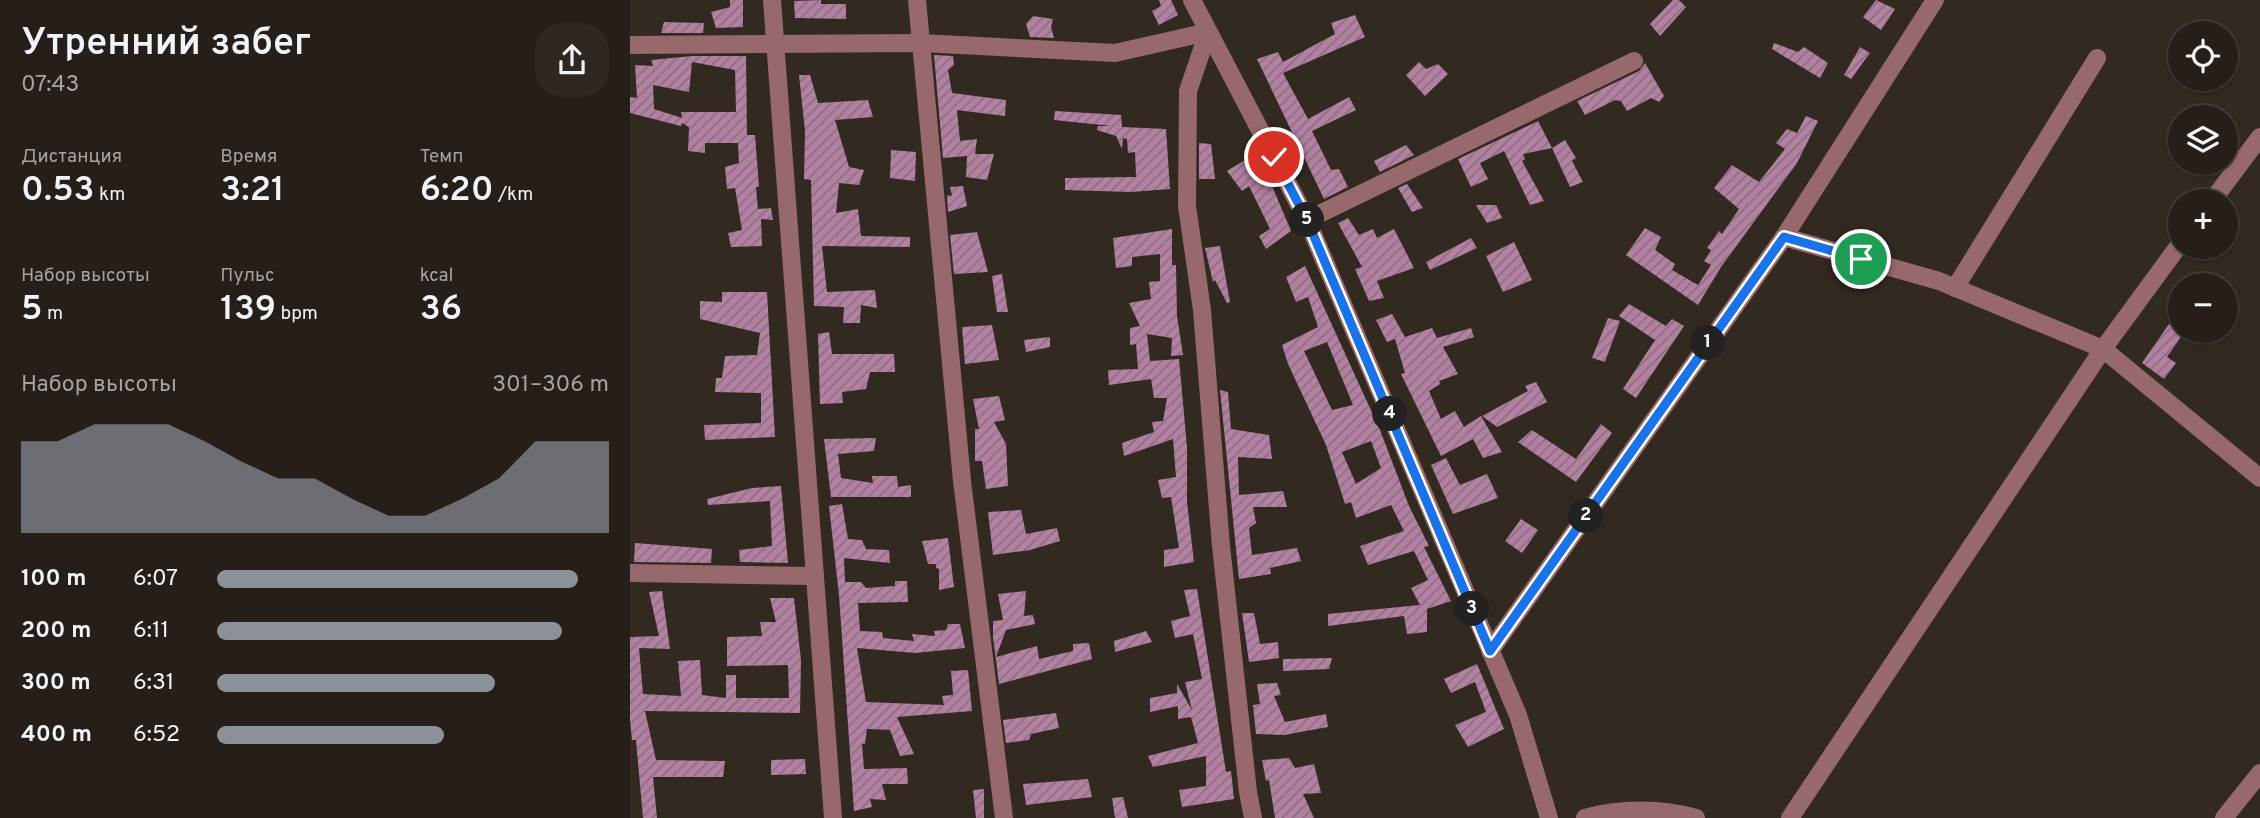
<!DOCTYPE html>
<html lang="ru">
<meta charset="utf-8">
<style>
body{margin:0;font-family:Overpass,sans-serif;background:#2e2722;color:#f1f3f6;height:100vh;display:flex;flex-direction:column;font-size:26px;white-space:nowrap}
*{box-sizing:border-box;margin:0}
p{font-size:23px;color:#a4a2a2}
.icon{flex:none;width:38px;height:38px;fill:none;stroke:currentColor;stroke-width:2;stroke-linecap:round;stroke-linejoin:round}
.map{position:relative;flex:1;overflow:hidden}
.panel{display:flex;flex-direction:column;background:#261f19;width:630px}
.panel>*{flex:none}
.fabs{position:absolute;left:1538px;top:21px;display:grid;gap:14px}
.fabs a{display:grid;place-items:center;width:70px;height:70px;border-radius:50%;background:#261f19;box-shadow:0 2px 5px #0004,0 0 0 2px #423d38;font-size:35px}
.pin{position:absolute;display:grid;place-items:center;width:60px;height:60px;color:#fff;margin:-30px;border:4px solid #fff;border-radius:50%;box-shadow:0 2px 7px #0007}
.km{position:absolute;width:35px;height:35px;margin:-18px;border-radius:50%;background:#222;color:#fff;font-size:19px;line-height:35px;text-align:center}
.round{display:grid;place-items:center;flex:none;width:74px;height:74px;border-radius:28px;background:#2e2722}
.summary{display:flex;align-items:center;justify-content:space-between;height:119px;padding:0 21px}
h1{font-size:38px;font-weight:600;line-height:52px}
.figures{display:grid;grid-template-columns:repeat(3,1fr);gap:10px;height:119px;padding:7px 21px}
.figures div{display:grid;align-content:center}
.figures b{font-size:35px;font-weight:600}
.figures small{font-size:19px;font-weight:400}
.figures p{font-size:19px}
.chart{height:196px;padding:14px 21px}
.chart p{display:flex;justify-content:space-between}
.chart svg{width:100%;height:126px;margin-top:7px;fill:#8c9099;opacity:.7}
ul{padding:0 21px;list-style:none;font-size:23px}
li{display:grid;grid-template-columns:112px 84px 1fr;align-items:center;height:52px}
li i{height:18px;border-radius:9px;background:#8c9099}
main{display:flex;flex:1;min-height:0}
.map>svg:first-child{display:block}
.building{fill:url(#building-hatch);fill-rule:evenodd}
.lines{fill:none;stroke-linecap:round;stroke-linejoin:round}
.minor{stroke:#98696c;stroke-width:18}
.route-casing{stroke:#fff;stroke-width:14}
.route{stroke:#1a73e8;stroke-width:9}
</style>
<main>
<section class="panel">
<div class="summary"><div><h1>Утренний забег</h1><p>07:43</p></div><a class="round"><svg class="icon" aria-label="share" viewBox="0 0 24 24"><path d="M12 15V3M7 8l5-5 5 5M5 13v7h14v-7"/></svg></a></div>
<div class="figures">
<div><p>Дистанция</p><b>0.53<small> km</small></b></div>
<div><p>Время</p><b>3:21</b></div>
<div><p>Темп</p><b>6:20<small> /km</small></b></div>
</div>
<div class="figures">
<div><p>Набор высоты</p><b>5<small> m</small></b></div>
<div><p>Пульс</p><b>139<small> bpm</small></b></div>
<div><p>kcal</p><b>36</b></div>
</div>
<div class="chart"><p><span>Набор высоты</span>301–306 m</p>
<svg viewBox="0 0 160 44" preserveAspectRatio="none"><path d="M0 44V12L10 12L20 6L30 6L40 6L50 12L60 19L70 25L80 25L90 32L100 38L110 38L120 32L130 25L140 12L150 12L160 12V44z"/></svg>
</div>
<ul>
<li><b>100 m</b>6:07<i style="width:92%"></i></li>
<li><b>200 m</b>6:11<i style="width:88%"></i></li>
<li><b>300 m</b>6:31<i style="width:71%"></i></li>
<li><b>400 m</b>6:52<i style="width:58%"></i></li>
</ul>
</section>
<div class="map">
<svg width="1630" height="818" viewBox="0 0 1630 818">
<defs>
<pattern id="building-hatch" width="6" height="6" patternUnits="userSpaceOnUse" patternTransform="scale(1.75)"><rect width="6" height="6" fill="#b281a1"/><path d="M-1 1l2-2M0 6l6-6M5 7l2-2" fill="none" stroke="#8d6d81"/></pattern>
</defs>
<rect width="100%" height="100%" fill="#322921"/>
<g class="building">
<polygon points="100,0 113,0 113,27 86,28 81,12 100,7"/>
<polygon points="191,0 191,4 216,4 216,19 165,18 164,1"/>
<polygon points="529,0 541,0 548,15 529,25 522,11 531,6"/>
<polygon points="1043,0 1049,0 1056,7 1030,36 1020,24"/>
<polygon points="1246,0 1265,9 1251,30 1233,17"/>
<polygon points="725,15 735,37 653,73 678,119 719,97 726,110 682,131 701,170 709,169 718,187 694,199 627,59 648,52 653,62 705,34 701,23"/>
<polygon points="403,16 423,19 421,27 424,38 400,37 396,24"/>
<polygon points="34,22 74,23 73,33 31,33"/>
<polygon points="1144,43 1168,52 1174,47 1198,63 1190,78 1142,49"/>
<polygon points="1230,47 1240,53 1221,79 1214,75"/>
<polygon points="304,55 323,56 324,65 318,70 322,93 376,100 375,116 327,110 330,141 347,139 345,154 364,154 357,180 336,177 337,156 313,158"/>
<path d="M62 56H116L117 135H125L129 187H126L128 209 141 208 143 220 131 219 132 246 101 247 98 233 112 230 105 188 97 189 95 167 109 163 108 143H75V153L58 151 59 127 52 123 51 126 0 113V97L7 98 5 65 23 66 21 60ZM62 62 105 70 106 112H51L52 118 24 109 23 85 59 92Z"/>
<polygon points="789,62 796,69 808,64 818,74 795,96 776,75"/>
<polygon points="1015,63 1034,96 1029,102 1021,98 997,111 991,101 985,100 955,115 947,101 1009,71"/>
<polygon points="169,75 180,75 188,103 238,100 243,117 205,120 219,167 234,170 229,185 209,183 206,213 228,209 231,236 280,237 280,247 192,246 197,292 245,290 247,308 231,305 230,323 213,323 214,307 184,306 181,180 174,179 175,131"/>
<polygon points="425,111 491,115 492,127 536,129 540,189 501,192 435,190 435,178 506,177 505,152 498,153 497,139 493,138 492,149 486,136 467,130 468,126 482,126 424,120"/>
<polygon points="1176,116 1188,121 1167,163 1091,267 1068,305 996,255 1015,228 1031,237 1025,250 1045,264 1042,270 1068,285 1081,265 1074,261 1081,250 1077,248 1089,231 1092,234 1109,209 1084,188 1102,165 1129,182 1155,149 1146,143 1157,129 1167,133"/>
<polygon points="908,121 922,148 893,154 895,159 892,161 914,201 900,205 874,151 850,163 858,179 841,187 828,159"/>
<polygon points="935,140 946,158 942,161 953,182 940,187 922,148"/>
<polygon points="569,143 581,144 585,179 569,179"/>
<polygon points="776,145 784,155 750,172 744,161"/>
<polygon points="261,150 286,152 285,181 260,178"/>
<polygon points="623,155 636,183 640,181 661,231 636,249 629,236 640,229 619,186 612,191 597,171"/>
<polygon points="777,184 793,208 782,212 768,188"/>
<polygon points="333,186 337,206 318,212 317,195 322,196 320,187"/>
<polygon points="846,205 866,205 872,218 857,223"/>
<polygon points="718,218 729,235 743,229 747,238 764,229 784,268 747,281 754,298 739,301 725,269 732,267 708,223"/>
<polygon points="542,229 542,265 546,265 547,316 553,355 541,356 542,338 517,334 520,361 549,359 557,447 557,502 564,562 534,567 534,550 549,548 541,497 532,498 528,480 546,477 543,439 494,456 492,443 524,432 522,422 533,421 537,398 524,398 521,379 479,385 478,370 508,369 506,344 500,345 500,328 510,326 499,303 521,299 519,282 530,281 530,254 502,257 502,266 486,268 483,238"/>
<polygon points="347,232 358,272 324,274 320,235"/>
<polygon points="841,238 847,248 800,270 796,262"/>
<polygon points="884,242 902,280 873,292 856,256"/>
<polygon points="590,246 600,302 597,303 585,280 583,282 575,248"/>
<path d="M675 266 750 430 779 506 799 546 794 547 821 601 797 609V632L777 634 774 616 698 626V614L790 605 781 588 798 580 784 551 738 565 730 546 774 531 761 505 726 518 721 502 715 504 696 445 658 364 652 345 688 327 678 297 666 302 656 277ZM697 342 723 405 702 410 674 351ZM741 441 751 468 726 484 712 452Z"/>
<polygon points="372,274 378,312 367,312 362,276"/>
<polygon points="92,292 137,292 145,437 75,440 74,425 131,423 131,393 85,392 86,378 92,378 95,356 127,355 130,333 70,319 70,301 92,302"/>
<polygon points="999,304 1036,326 1042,319 1054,326 1006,398 993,389 1025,340 989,316"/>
<polygon points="762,314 775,337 802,328 807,338 841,328 844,337 813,347 828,374 809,381 810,384 799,391 811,419 825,411 834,427 851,416 872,452 853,458 843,439 811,456 771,374 775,373 765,339 757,342 746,320"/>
<polygon points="978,318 990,321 975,362 962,358"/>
<polygon points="1539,324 1553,334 1537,357 1546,363 1534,379 1512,363"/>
<polygon points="362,325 369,360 335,364 332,327"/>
<polygon points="199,332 202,354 264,354 265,372 240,372 236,389 212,392 213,403 190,404 188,334"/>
<polygon points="420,337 420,347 396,352 394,340"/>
<polygon points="906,382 917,402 867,427 852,416 898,391 895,386"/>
<polygon points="590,390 598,392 601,429 639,435 642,459 608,457 609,495 653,491 657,507 623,507 626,523 619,528 622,555 667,548 671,561 640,568 641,574 609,579"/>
<polygon points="369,396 375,420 364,422 376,444 378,486 356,489 352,461 345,461 345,429 349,429 343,399"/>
<polygon points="971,424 982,433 946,482 888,442 902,430 946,459"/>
<polygon points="246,438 244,451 208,454 211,478 243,483 242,476 267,476 268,487 281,485 281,497 201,497 194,439"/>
<polygon points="816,458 830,485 857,474 868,498 823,514 801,465"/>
<polygon points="151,486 158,563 110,562 109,550 142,546 140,501 78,505 77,499 122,488"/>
<polygon points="212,504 218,539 232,540 236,549 259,550 260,563 214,558 215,582 231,582 236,588 265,586 265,581 277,581 278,602 228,603 230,631 252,632 253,638 284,641 282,634 305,636 304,631 316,630 318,624 330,624 335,648 285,653 227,648 236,702 314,705 312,696 323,695 321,671 338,670 342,711 267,717 284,754 270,756 260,730 237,729 235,744 232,744 234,769 277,768 278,784 252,784 256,800 240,799 242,807 224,811 209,595 199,506"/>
<polygon points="391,510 396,534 427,528 430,541 400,550 363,555 358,512"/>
<polygon points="891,519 908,530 892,553 875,541"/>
<polygon points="318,538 324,587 309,590 309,569 306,568 306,564 298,564 292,541"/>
<polygon points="5,543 82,549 81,563 4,562"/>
<polygon points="567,589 596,772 601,771 604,799 552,807 549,790 576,786 576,756 523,767 518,756 568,743 561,717 548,719 548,706 520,712 520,698 547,693 547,684 562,710 555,682 572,679 563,634 545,638 541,621 560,616 554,590"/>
<polygon points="32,591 40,649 9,648 13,694 51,696 48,661 70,660 72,695 96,698 96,675 106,675 106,698 159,698 158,665 97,666 97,637 132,636 130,622 146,622 140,598 164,598 171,660 170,713 15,711 26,760 95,761 93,777 23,777 27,818 13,818 6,740 2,740 0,720 0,637 29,636 19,592"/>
<polygon points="396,591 394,616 403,615 405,624 376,630 366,657 407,646 409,659 443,651 443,644 459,643 462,659 369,684 363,637 363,621 373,620 368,594"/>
<polygon points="612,613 624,613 630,644 648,642 649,658 619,662"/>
<polygon points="516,631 522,642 485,652 484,641"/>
<polygon points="702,658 699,669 653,671 653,659"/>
<polygon points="847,664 874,729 838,747 825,725 856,712 845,682 821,693 814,679"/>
<polygon points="647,683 651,695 644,696 655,722 696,714 698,727 654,735 626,734 623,705 630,704 627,684"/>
<polygon points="426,713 429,728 401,734 399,740 376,743 373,720"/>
<polygon points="659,758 665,768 684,764 691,793 673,794 684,818 645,818 639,780 636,781 632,760"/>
<polygon points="175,759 176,774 141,775 141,760"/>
<polygon points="458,779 462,797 396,805 393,784"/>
<polygon points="354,789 354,818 346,818 343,790"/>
<polygon points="493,797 498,818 485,818 482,798"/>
</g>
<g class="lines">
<g class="minor">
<polyline points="142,0 203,818"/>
<polyline points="287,0 332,481 374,818"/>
<polyline points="562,0 677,220 888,715 919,818"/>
<polyline points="578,32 558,91 557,206 572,310 591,546 618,792 623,818"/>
<polyline points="0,45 291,43 485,53 578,32"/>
<polyline points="1582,201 1630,137"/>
<polyline points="677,220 1004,61"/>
<polyline points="1154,237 1309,281 1473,349 1630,478"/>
<polyline points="1325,288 1467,58"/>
<polyline points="0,573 185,576"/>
<polyline points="860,651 1154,237 1305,0"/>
<path d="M955 818C989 808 1032 808 1066 818"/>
<polyline points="1160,818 1473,349 1550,244"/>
<polyline points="1594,818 1630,773"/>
</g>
</g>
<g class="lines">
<g class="route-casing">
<polyline id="route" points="644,157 677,220 860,651 1154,237 1231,259"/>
</g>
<use href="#route" class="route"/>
</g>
</svg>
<div class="fabs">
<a><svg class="icon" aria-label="locate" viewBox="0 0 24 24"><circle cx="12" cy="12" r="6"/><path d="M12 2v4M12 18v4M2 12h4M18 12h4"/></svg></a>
<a><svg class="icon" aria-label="layers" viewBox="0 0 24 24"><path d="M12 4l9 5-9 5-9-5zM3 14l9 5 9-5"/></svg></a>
<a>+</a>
<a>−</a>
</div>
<div class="pin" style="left:1231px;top:259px;background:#1e9e55"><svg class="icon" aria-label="arrive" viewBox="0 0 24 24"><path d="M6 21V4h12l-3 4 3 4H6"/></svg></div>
<div class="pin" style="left:644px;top:157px;background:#d93025"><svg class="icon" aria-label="check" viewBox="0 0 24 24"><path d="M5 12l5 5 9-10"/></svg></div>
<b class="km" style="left:1078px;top:343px">1</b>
<b class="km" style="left:956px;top:516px">2</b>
<b class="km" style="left:842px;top:609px">3</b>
<b class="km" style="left:760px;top:414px">4</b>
<b class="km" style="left:677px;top:220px">5</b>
</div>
</main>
